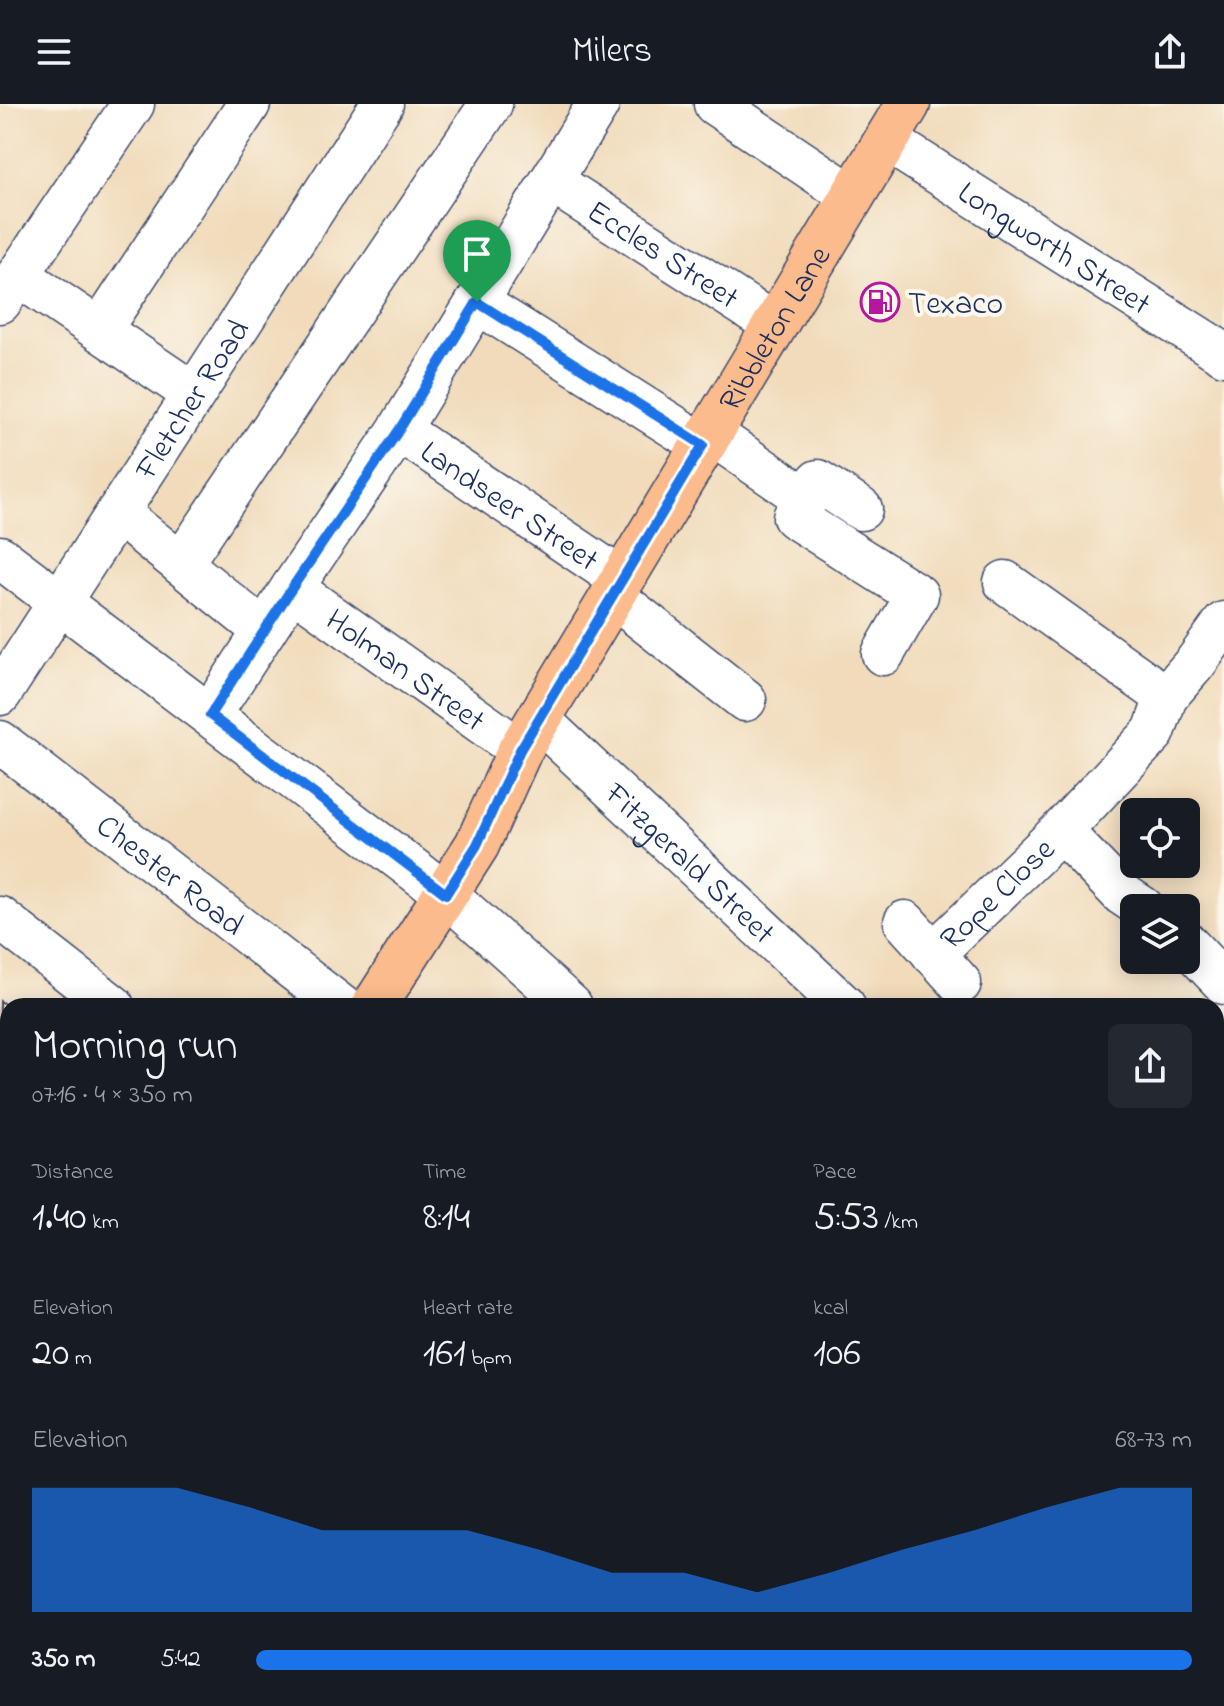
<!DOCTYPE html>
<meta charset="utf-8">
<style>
body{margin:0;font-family:"Indie Flower",sans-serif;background:#242831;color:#f1f3f6;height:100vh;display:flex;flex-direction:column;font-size:30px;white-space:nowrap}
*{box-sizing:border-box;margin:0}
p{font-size:26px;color:#9ea1a6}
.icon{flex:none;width:44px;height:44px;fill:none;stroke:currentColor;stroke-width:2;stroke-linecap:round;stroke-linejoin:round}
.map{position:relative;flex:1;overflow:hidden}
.panel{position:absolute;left:0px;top:894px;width:1224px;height:708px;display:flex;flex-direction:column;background:#171b24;border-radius:24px 24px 0 0;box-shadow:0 4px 20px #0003}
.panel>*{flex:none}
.tools{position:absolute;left:1120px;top:694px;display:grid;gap:16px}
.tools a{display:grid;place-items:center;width:80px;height:80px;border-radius:12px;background:#171b24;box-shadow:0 4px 20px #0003;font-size:40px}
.pin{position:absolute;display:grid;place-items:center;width:68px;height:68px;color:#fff;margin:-82px -34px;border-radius:50% 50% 50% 0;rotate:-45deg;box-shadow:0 0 8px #0007}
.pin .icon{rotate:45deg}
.round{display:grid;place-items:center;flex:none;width:84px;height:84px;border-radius:12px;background:#242831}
.headline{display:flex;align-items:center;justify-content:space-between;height:136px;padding:0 32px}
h1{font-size:44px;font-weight:600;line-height:60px}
.stats{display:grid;grid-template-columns:repeat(3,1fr);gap:12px;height:136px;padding:8px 32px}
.stats div{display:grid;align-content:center}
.stats b{font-size:40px;font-weight:600}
.stats small{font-size:22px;font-weight:400}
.stats p{font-size:22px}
.chart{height:224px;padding:16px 32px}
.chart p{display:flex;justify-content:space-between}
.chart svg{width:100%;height:144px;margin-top:8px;fill:#1a73e8;opacity:.7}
ul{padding:0 32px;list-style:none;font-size:26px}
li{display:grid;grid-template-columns:128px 96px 1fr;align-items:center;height:60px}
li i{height:20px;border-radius:10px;background:#1a73e8}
header{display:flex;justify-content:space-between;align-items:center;height:104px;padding:0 32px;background:#171b24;font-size:36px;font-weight:600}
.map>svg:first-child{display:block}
.building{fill:#d69f98}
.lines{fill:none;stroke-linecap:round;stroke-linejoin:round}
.minor-casing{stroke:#3b496c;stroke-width:45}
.major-casing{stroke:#3b496c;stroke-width:47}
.path{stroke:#3b496c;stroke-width:5;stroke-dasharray:6 6;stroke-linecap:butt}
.minor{stroke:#fff;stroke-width:42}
.major{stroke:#fbbb8d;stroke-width:44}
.route-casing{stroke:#fff;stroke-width:16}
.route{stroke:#1a73e8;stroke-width:10}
.labels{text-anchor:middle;stroke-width:8;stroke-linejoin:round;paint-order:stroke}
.street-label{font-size:32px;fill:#1b2f5e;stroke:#fbf7ec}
.poi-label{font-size:32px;fill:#1b2f5e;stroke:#fbf7ec;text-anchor:start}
</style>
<header><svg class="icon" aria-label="menu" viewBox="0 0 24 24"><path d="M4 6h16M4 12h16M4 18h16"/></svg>Milers<svg class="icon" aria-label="share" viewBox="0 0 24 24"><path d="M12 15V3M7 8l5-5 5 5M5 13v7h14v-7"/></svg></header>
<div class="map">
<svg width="1224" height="1602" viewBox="0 0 1224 1602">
<rect width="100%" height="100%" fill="#fbf7ec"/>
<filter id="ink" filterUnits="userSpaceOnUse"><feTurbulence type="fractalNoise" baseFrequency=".0125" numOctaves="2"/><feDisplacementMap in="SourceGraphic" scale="16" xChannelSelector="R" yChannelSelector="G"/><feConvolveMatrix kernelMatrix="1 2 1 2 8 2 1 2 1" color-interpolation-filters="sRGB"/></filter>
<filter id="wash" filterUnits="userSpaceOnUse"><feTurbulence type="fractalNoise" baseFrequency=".006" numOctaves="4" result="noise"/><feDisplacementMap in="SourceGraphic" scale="32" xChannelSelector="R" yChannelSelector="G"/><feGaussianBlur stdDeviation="1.8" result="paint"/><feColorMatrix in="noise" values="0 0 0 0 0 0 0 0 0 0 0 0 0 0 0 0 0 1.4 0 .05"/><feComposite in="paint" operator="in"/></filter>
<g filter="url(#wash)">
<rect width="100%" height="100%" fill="#f1dbbb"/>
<g id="blocks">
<g class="building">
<polygon points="0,897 8,902 8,955 0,949"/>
<polygon points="1224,954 1224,1025 1216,1017 1216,962"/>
<polygon points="920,1594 979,1594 971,1602 918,1602 915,1599"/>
</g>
</g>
</g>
<g filter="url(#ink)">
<use href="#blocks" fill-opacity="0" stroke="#3b496c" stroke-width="2"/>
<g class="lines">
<g class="minor-casing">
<g id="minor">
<polyline points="715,0 852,92"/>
<path id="s1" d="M886 36 1224 250"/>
<path id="s2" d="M551 77 775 221"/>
<polyline points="18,171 194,290"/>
<polyline points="0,198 133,0"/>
<polyline points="477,198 703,341"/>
<polyline points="100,226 249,0"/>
<path id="s3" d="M399 326 622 476"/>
<polyline points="710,329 806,395 818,377 861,405"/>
<polyline points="806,395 794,413 917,491 883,550"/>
<polyline points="118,409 264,527"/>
<polyline points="0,453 446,790 571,902"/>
<polyline points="181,460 491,0"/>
<polyline points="1005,478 1166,593 1154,628 1061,727"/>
<path id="s4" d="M292 484 520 646"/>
<polyline points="614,493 745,596"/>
<path id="s5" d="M0 590 382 0"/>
<polyline points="1166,593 1196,558 1224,519"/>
<polyline points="210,611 292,484 399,326 598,0"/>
<path id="s6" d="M539 616 844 902"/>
<path id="s7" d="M0 638 341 902"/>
<polyline points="0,814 113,902"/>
<polyline points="905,818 960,879"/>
<polyline points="1186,839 1224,879"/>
<path id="s8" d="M933 850 1061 727 1122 790 1143 804"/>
<polyline points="1216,1030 1224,1038"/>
<polyline points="0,1092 8,1098"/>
<polyline points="0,1258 8,1263"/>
<polyline points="1216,1278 1224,1286"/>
<polyline points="1216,1510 1224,1518"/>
<polyline points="636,1594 645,1602"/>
<polyline points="1078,1594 1085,1602"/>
</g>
</g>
<g class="major-casing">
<g id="major">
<path id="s9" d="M374 902 477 741 520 646 908 0"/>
<polyline points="4,1602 8,1594"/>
</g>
</g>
<polyline class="path" points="911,1594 919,1602"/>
<use href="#minor" class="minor"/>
<use href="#major" class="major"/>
</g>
</g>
<g class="lines" filter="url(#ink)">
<g class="route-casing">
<polygon id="route" points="477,198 703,341 520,646 477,741 446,790 210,611 292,484 399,326"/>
</g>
<use href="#route" class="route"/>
</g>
<defs>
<g id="fuel-ring" transform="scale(2)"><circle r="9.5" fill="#fbf7ec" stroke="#b5179e" stroke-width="1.5"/><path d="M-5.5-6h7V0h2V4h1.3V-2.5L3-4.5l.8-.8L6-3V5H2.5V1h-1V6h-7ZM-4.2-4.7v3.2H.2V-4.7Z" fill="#b5179e"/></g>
</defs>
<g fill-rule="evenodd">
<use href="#fuel-ring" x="880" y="198"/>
</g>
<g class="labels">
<g class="street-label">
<text dy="11" stroke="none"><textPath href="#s1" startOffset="200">Longworth Street</textPath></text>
<text dy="11" stroke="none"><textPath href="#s2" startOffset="134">Eccles Street</textPath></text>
<text dy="11" stroke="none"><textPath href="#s9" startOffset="788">Ribbleton Lane</textPath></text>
<text dy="11" stroke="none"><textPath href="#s5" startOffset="352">Fletcher Road</textPath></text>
<text dy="11" stroke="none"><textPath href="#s3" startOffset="134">Landseer Street</textPath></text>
<text dy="11" stroke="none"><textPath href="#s4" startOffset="140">Holman Street</textPath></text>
<text dy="11" stroke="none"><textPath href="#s6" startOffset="208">Fitzgerald Street</textPath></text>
<text dy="11" stroke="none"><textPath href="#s7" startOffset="216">Chester Road</textPath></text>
<text dy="11" stroke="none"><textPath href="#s8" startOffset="88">Rope Close</textPath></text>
</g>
<g class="poi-label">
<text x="908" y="209">Texaco</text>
</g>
</g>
</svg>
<div class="tools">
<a><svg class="icon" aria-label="locate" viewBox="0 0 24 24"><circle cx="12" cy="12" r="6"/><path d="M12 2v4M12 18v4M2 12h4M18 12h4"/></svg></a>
<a><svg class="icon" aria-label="layers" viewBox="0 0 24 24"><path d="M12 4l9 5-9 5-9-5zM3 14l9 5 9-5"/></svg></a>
</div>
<div class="pin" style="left:477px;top:198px;background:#1e9e55"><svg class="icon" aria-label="arrive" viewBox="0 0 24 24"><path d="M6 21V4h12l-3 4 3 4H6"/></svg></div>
<section class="panel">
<div class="headline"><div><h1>Morning run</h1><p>07:16 · 4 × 350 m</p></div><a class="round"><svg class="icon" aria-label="share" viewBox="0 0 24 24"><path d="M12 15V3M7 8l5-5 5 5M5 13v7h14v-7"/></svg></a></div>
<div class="stats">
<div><p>Distance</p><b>1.40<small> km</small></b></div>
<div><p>Time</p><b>8:14</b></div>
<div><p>Pace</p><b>5:53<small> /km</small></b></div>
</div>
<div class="stats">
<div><p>Elevation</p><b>20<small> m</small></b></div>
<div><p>Heart rate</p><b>161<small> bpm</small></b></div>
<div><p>kcal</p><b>106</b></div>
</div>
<div class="chart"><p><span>Elevation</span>68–73 m</p>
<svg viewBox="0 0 160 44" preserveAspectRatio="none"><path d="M0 44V6L10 6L20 6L30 12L40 19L50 19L60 19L70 25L80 32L90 32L100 38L110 32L120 25L130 19L140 12L150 6L160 6V44z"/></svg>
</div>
<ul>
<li><b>350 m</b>5:42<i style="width:100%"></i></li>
</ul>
</section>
</div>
